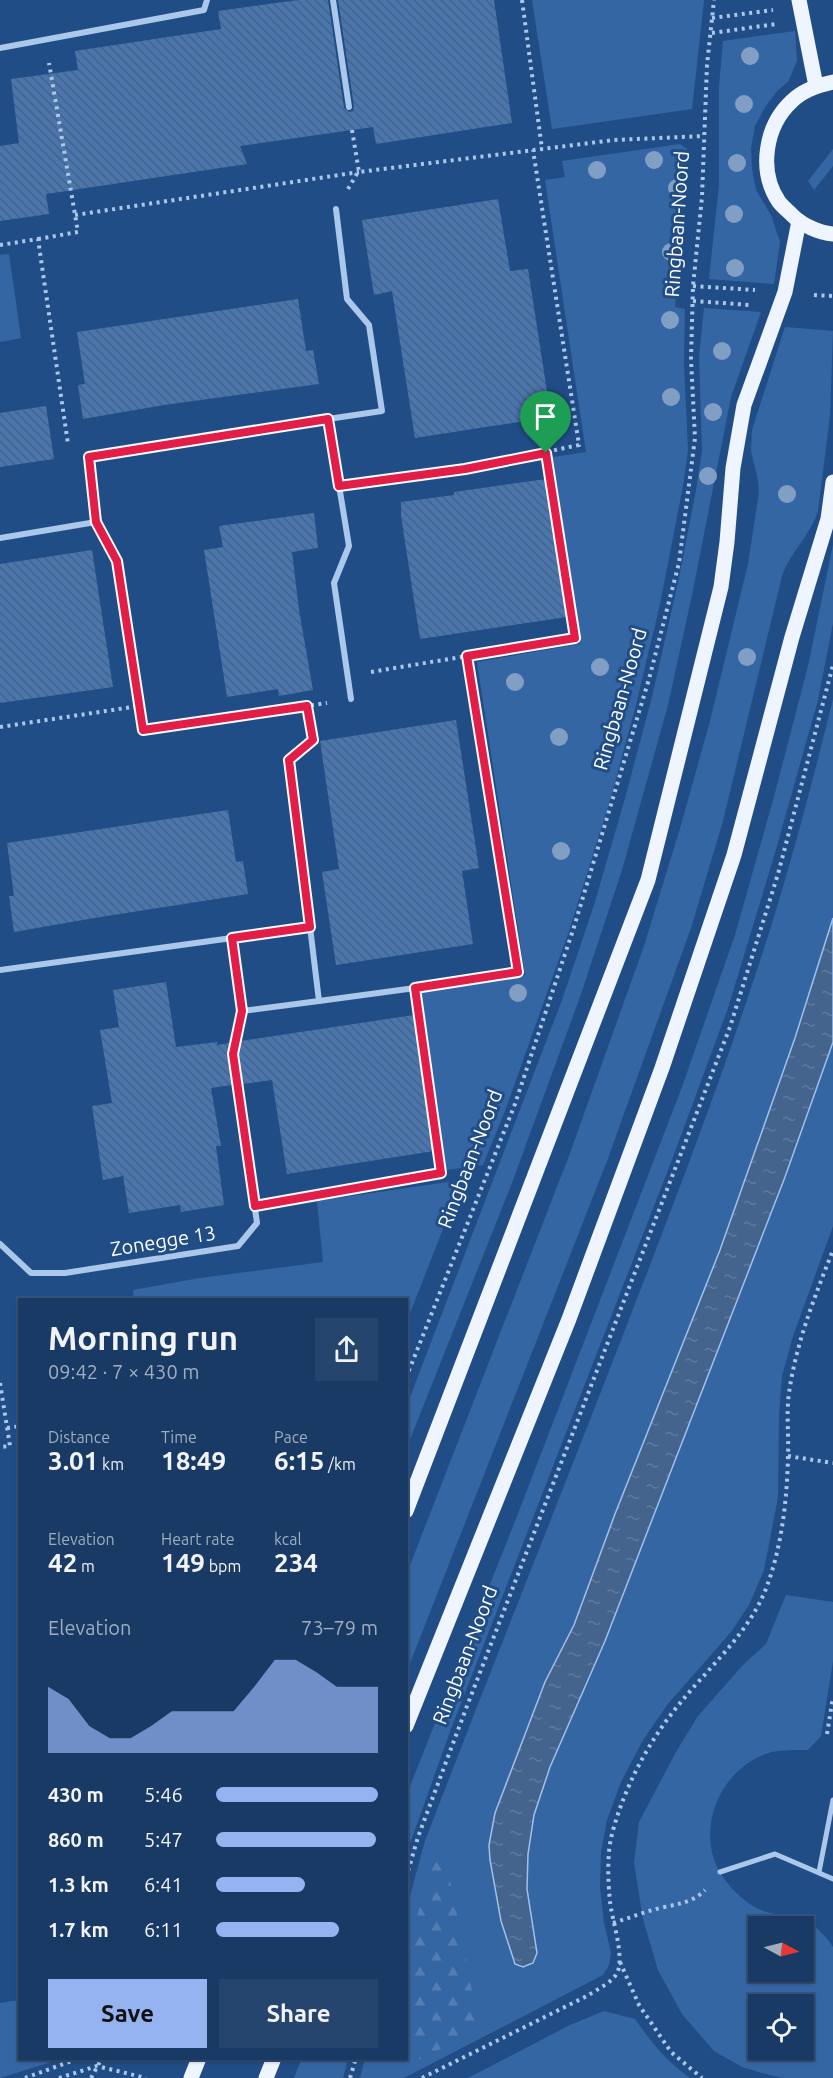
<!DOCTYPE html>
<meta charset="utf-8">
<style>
body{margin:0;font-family:Ubuntu,sans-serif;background:#26456e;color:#f1f3f6;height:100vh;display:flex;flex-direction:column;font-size:22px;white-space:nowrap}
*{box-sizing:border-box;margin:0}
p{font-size:20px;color:#9fadbf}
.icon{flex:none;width:33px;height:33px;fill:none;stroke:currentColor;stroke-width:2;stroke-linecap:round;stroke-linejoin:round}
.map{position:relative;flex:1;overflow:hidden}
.side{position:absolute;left:18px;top:1298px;width:390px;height:762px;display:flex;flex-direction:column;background:#193a65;border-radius:0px;box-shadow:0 2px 4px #0004,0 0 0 2px #375479}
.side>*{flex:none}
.needle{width:39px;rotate:97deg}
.fabs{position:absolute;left:748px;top:1916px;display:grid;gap:12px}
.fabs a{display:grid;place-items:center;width:66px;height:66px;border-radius:0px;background:#193a65;box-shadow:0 2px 4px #0004,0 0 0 2px #375479;font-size:30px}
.pin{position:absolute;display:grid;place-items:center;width:51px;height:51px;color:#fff;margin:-62px -26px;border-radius:50% 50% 50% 0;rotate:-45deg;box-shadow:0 0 6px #0007}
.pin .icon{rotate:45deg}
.round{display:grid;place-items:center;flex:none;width:63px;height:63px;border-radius:0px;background:#26456e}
.head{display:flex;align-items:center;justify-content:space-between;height:102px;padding:0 30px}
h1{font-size:33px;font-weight:700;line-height:45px}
.figures{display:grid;grid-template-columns:repeat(3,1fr);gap:9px;height:102px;padding:6px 30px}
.figures div{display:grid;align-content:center}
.figures b{font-size:26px;font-weight:700}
.figures small{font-size:16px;font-weight:400}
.figures p{font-size:16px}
.chart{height:168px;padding:12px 30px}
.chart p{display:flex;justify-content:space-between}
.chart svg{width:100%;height:108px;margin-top:6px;fill:#95b2f1;opacity:.7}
.action{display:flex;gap:12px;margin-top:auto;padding:12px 30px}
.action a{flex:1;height:69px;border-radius:0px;background:#95b2f1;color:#111;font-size:24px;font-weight:700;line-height:69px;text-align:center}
.action a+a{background:#26456e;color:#f1f3f6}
ul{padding:0 30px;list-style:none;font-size:20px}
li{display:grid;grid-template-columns:96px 72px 1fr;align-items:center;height:45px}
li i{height:15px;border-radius:8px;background:#95b2f1}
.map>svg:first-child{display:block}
.green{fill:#3566a4;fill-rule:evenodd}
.forest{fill:url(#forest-firs)}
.water{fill:url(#water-ripples);stroke:#9fc2eb;stroke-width:1.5}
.building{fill:url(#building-back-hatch)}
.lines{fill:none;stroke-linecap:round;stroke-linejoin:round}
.path{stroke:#abc7ea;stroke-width:4;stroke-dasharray:3 4.5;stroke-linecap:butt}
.pedestrian{stroke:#abc7ea;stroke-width:5}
.minor{stroke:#abc7ea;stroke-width:6}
.primary{stroke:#eff5fe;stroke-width:15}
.tree{fill:#819ec5}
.route-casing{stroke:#fff;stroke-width:12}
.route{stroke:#e11d48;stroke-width:8}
.labels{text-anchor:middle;stroke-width:6;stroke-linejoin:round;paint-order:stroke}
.street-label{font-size:20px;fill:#fff;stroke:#214d87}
</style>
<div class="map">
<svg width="833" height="2078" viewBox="0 0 833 2078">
<defs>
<pattern id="forest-firs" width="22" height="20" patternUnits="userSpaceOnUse" patternTransform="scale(1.5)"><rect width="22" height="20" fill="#3566a4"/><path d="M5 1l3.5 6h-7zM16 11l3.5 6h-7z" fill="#537db2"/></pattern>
<pattern id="water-ripples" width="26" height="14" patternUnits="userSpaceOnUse" patternTransform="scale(1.5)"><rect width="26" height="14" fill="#44638d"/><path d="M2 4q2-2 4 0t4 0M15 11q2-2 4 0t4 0" fill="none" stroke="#607a9e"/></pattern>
<pattern id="building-back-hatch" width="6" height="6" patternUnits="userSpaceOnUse" patternTransform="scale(1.5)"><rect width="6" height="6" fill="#4a76af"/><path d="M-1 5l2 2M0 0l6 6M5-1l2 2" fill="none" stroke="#4b617e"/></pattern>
</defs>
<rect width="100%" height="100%" fill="#214d87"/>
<g class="green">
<polygon points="532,0 704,0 692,109 552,129"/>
<polygon points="795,31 797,61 788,82 778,90 765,107 755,126 751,148 752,169 756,190 771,215 780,242 774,284 709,279 719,185 719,87 723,41"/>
<polygon points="680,144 687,149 675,307 685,309 684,364 688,450 683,486 660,604 636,705 611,797 569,931 505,1111 483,1165 446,1170 421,993 525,975 477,662 580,644 553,457 586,452 545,180 565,177 562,161"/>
<polygon points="833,149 833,166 814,190 808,181"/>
<polygon points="9,254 21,338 0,342 0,255"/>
<polygon points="704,308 761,312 731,397 692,595 668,705 622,870 581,994 512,1183 407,1447 407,1405 562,1000 594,905 624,802 652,697 679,578 696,490 702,451 699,356"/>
<path d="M785 327 833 331 830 416 818 511C810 536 791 551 782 576L723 821 691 928 607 1161 407 1671V1573L569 1156 644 946 681 825 710 721 748 564 759 492 758 480 751 451 752 430Z"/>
<polygon points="833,545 833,623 818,700 775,853 728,1008 673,1157 451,1729 407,1852 407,1794 519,1511 682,1087 735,935 775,793 808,666"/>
<path d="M833 699V1226L793 1336 782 1376 779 1415 778 1497 764 1570 749 1605 731 1632 667 1705 643 1740 621 1782 607 1820 601 1852 600 1887 604 1923 611 1953 609 1965 603 1975 404 2078H360L365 2058H406L407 1907 425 1841C497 1653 573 1466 645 1278 691 1159 736 1039 774 917 796 845 815 772 833 699Z"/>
<polygon points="462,1180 407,1321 406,1299 134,1299 133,1290 200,1278 323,1262 317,1201"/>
<path d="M786 1595 833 1602V1661L821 1736 808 1750C793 1750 777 1749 763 1755 718 1773 695 1832 721 1874 731 1890 748 1906 766 1912 781 1916 797 1916 811 1924 820 1930 827 1938 833 1947V2078H784L773 2076 742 2067 714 2051 682 2014 658 1970 643 1919 634 1863 639 1822 676 1752 698 1716 743 1665 766 1644ZM759 1926H804V1971H759ZM759 2004H804V2049H759Z"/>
<polygon points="19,2000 20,2058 64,2058 0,2078 0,2003"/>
<path d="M604 2011 635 2019C651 2042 667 2062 690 2078H468L570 2025Z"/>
<polygon points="302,2058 348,2058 343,2078 294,2078"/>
</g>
<polygon class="forest" points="445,1854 478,2022 473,2033 412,2063 402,2062 400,2058 406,2058 407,1959 432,1856"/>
<polygon class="water" points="833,918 833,1042 785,1177 605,1641 550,1767 534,1815 528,1854 527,1889 537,1953 533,1963 523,1967 515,1964 501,1921 490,1860 489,1845 495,1813 545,1682 574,1625 615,1514 720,1250 795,1038"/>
<g class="building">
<polygon points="298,0 328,0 344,108 349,112 353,111 354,106 338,0 494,0 512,123 376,144 373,127 240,146 247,164 46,194 49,214 0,221 0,146 19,143 11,79 78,70 75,51 221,29 218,11"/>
<polygon points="498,199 510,271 528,269 551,417 415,438 392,291 374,295 362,220"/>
<polygon points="298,299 306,351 313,350 319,384 164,405 83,419 78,385 85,384 77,332"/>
<polygon points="46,406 54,459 0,467 0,413"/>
<polygon points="546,479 567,617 420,639 401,516 401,502 454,495 454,492"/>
<polygon points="314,513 318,548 292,552 299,610 313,690 279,696 278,689 227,697 204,550 223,547 219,526"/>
<polygon points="92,550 113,687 0,703 0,564"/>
<polygon points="456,720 479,868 462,871 473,944 336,965 322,872 339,869 320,741"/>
<polygon points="228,810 236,862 243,861 248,894 94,918 14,932 9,896 14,896 7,843"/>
<polygon points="166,982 176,1047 217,1042 217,1045 230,1043 228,1054 232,1085 211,1088 221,1146 216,1146 224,1205 181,1212 180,1205 129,1213 123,1176 103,1180 92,1106 112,1103 100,1030 119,1027 113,990"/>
<polygon points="414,1015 434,1151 287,1174 272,1080 243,1084 238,1054 241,1041"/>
</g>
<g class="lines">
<g class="path">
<polyline points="522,0 542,149"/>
<polyline points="712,18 773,10"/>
<polyline points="712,33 776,24"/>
<polyline points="352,130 359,172 614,140 704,136"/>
<polyline points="348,189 358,172"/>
<polyline points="75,215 359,172"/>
<polyline points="38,239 78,232 49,63"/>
<polyline points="0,245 38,239 68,444"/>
<polyline points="693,286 755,290"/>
<polyline points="814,295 833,296"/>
<polyline points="693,301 750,305"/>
<polyline points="488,464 579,445 533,150"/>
<polyline points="108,544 117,561 143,730 327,703"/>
<polyline points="371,672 575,638 546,453"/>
<polyline points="0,727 139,706"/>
<polyline points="306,746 313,740 307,706"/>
<polyline points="439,985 518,972 467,656"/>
<polyline points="277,1202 441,1173 418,1010"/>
<polyline points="406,1378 515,1104 574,927 649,679 679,563 695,438 691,359 693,286 702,197 707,65 714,0"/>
<polyline points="0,1383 10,1446 0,1447"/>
<polyline points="7,1428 20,1426"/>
<polyline points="788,1456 833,1463"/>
<polyline points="827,1734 833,1697"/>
<polyline points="406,1878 418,1837 467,1706 730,1027 778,874 833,665"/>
<path d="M613 1923C629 1918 644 1912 660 1908 677 1904 692 1903 705 1890"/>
<polyline points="620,1962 639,2005 671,2052 702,2078"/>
<polyline points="156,2058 167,2060"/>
<polyline points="25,2078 80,2058"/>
<polyline points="59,2078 97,2066 146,2078"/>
<polyline points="91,2078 102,2058"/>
<polyline points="350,2078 356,2058"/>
<path d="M422 2078 589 1995C597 1989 612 1983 617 1973 625 1957 612 1920 610 1902 608 1881 607 1858 611 1838 623 1789 649 1740 681 1702 711 1665 750 1632 767 1586 782 1545 787 1500 788 1456 789 1435 786 1414 789 1393 796 1343 815 1296 833 1250"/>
</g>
<g class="pedestrian">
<polyline points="720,1872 775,1854 833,1879"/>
<polyline points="819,1872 833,1800"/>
</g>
<g class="minor">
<polyline points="333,0 349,107"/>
<polyline points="0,48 204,10 207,0"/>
<polyline points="328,419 382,411 369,325 347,299 336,209"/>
<polyline points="339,486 465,469"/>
<polyline points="0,538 96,522 89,457 328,419 349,546 334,583 351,699"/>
<polyline points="289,760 310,927"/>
<polyline points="232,938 310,927 319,1001 242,1011"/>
<polyline points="0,970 232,938 242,1011 233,1054 257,1223 238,1246 65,1273 31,1273 0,1244"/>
<polyline points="319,1001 415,988"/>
</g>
<g class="primary">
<polyline points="799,0 816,86"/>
<path d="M833 82C818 85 803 90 792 101 765 126 758 171 779 202 783 207 788 211 792 215 802 225 819 233 833 234"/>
<polyline points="406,1511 648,880 721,587 727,542 733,468 744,405 785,292 799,221"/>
<polyline points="406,1726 569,1319 662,1068 734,855 792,637 828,519 833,482"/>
<polyline points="191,2078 199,2058"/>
<polyline points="266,2078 274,2058"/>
</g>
</g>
<g class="tree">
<circle cx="750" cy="56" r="9"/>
<circle cx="744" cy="104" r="9"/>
<circle cx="654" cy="160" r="9"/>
<circle cx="737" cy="163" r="9"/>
<circle cx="597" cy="170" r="9"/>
<circle cx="677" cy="188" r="9"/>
<circle cx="734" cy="214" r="9"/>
<circle cx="671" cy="252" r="9"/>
<circle cx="735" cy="268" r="9"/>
<circle cx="670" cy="320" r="9"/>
<circle cx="722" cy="351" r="9"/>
<circle cx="671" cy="397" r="9"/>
<circle cx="713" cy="412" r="9"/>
<circle cx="708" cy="476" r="9"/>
<circle cx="787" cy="494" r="9"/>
<circle cx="747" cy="657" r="9"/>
<circle cx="600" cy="667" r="9"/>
<circle cx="515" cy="682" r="9"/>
<circle cx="559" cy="737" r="9"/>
<circle cx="561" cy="851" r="9"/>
<circle cx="518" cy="993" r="9"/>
</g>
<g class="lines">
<g class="route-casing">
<polygon id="route" points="328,419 339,486 465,469 546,453 575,638 467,656 518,972 415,988 441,1173 255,1206 233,1054 242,1011 232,938 310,927 289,760 313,740 307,706 143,730 117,561 96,522 89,457"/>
</g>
<use href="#route" class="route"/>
</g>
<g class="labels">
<g class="street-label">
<text transform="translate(677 224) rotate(-86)" y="7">Ringbaan-Noord</text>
<text transform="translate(620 699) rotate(-74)" y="7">Ringbaan-Noord</text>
<text transform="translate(470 1159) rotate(-69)" y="7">Ringbaan-Noord</text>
<text transform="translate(163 1241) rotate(-9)" y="7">Zonegge 13</text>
<text transform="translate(465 1655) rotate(-69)" y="7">Ringbaan-Noord</text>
</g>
</g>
</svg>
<div class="fabs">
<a><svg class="needle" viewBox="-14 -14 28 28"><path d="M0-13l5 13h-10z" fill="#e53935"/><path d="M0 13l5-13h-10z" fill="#9fadbf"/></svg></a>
<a><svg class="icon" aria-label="locate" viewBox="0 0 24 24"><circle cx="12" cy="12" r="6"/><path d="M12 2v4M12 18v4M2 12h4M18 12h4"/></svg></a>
</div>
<div class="pin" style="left:546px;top:453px;background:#1e9e55"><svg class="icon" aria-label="arrive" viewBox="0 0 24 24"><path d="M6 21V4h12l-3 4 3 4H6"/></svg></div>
<section class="side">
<div class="head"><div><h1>Morning run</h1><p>09:42 · 7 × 430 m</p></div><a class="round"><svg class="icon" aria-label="share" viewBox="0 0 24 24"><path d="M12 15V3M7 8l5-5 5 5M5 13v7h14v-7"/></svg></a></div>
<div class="figures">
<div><p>Distance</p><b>3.01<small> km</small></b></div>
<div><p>Time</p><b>18:49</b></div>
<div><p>Pace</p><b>6:15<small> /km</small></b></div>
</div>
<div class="figures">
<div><p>Elevation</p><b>42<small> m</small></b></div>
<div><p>Heart rate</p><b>149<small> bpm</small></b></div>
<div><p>kcal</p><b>234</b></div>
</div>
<div class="chart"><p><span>Elevation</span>73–79 m</p>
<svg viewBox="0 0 160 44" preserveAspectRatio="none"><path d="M0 44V17L10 22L20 33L30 38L40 38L50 33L60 27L70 27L80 27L90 27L100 17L110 6L120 6L130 11L140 17L150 17L160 17V44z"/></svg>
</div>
<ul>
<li><b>430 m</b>5:46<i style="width:100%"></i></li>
<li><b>860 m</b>5:47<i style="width:99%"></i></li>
<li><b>1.3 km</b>6:41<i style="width:55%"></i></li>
<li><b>1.7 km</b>6:11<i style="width:76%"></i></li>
</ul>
<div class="action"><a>Save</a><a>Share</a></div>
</section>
</div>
